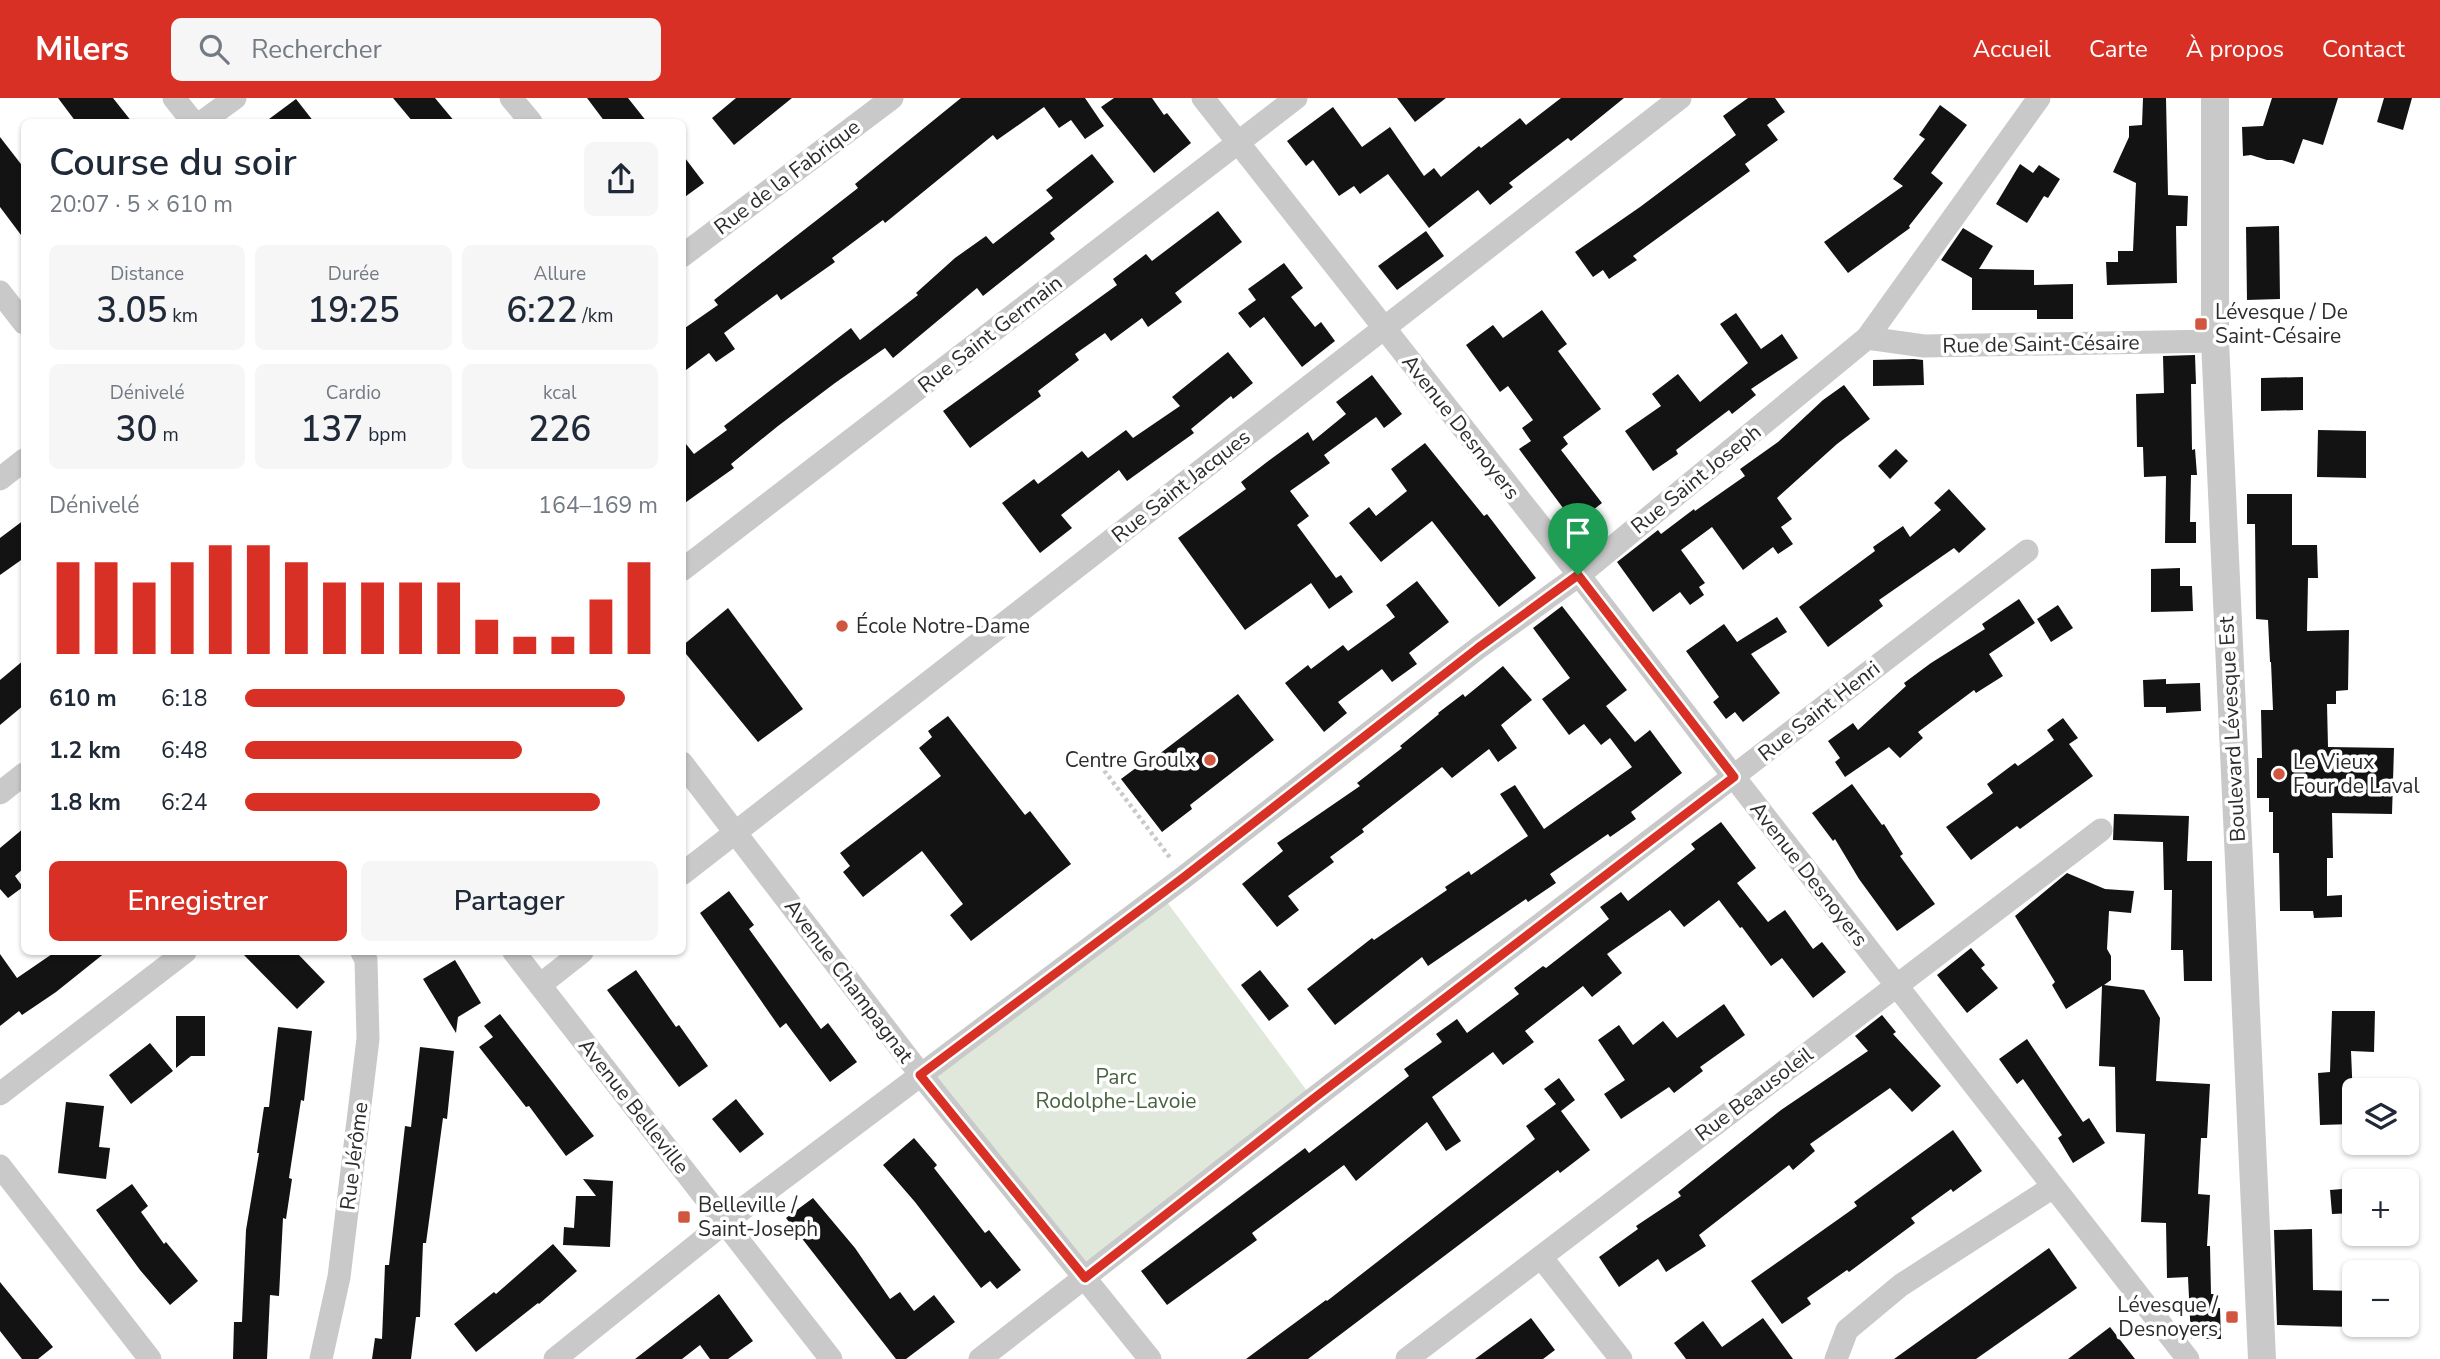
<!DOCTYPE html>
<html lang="fr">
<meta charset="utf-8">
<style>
body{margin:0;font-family:"Nunito Sans",sans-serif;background:#f6f6f7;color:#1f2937;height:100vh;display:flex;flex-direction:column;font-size:26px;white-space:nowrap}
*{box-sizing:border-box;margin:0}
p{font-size:23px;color:#747a83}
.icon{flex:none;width:38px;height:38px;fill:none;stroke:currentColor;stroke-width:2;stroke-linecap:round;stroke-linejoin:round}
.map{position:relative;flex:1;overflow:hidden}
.side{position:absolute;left:21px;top:21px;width:665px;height:836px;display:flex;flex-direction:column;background:#fff;border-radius:10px;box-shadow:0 2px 5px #0004}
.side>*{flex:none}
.fabs{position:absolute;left:2342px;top:980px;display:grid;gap:14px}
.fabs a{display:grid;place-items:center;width:77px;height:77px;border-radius:10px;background:#fff;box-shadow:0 2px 5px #0004;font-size:35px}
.pin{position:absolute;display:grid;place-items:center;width:60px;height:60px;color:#fff;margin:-72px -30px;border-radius:50% 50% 50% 0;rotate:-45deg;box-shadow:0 0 7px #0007}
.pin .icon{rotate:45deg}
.round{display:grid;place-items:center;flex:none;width:74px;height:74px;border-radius:10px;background:#f6f6f7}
.summary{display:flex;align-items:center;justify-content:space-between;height:119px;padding:0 28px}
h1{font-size:38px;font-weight:600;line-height:52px}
.metrics{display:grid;grid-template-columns:repeat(3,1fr);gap:10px;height:119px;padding:7px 28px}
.metrics div{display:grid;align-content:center;border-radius:10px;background:#f6f6f7;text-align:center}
.metrics b{font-size:35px;font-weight:600}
.metrics small{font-size:19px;font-weight:400}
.metrics p{font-size:19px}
.chart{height:196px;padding:14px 28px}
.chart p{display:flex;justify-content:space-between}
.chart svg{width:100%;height:126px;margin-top:7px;stroke:#d93025;stroke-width:6}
.button{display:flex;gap:14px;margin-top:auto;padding:14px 28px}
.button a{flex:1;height:80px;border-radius:10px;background:#d93025;color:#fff;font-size:28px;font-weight:600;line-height:80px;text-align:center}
.button a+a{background:#f6f6f7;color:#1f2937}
ul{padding:0 28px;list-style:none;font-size:23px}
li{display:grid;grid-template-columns:112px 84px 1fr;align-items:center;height:52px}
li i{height:18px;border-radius:9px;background:#d93025}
header{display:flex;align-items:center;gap:42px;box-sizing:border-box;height:98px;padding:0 35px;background:#d93025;color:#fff}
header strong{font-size:33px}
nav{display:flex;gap:38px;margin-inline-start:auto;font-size:24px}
.search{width:490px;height:63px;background:#f6f6f7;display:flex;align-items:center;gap:18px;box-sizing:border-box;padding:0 24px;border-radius:10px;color:#747a83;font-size:26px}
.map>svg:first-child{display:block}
.green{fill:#dfe8da}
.building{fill:#131313}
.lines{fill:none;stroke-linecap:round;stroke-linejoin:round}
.path{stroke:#c9c9c9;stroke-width:4.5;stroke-dasharray:3.5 3.5;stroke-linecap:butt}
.minor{stroke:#c9c9c9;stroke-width:23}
.tertiary{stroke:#c9c9c9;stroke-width:28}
.route-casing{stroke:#fff;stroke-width:14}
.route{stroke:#d93025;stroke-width:9}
.poi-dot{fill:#d05640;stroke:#fff;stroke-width:2.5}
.labels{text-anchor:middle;stroke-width:7;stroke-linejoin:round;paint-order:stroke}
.street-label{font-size:21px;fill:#2c2c2c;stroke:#fff}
.poi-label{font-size:21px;fill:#2c2c2c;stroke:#fff;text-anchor:start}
.park-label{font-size:21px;fill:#47623f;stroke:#fff}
</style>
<header>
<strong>Milers</strong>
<div class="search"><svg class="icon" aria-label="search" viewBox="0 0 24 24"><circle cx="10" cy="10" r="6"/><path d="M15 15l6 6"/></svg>Rechercher</div>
<nav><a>Accueil</a><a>Carte</a><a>À propos</a><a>Contact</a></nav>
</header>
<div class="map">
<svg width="2440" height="1261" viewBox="0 0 2440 1261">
<rect width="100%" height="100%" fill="#fff"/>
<polygon class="green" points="1161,796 1313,1001 1085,1180 921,977"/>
<g class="building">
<polygon points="58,0 113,0 132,24 76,24"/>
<polygon points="393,0 435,0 455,24 413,24"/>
<polygon points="587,0 628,0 647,24 605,24"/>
<polygon points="736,0 792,0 734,47 712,20"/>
<polygon points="961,0 1085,0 1104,28 1085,41 1071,22 1059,30 1044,9 997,42 993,37 885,125 883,122 832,160 835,164 781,202 777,196 724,235 735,251 716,264 709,255 682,275 682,232 718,207 714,202 858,90 855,86"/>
<polygon points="1114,0 1152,0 1164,17 1167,15 1191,45 1154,75 1101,9"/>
<polygon points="1397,0 1446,0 1415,24"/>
<polygon points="1561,0 1624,0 1571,43 1568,40 1509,85 1513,89 1490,107 1478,92 1429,130 1388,76 1360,96 1354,88 1339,98 1313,62 1306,68 1287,43 1333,9 1362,49 1390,29 1424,78 1434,70 1441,79 1479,48 1481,50 1520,20 1526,27"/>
<polygon points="1748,0 1775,0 1785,14 1767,27 1778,42 1745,66 1750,73 1633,158 1637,162 1609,181 1603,172 1593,179 1575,154 1640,109 1736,37 1723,18"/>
<polygon points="2143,0 2166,0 2168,97 2188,98 2187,128 2176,128 2177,185 2107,187 2106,164 2118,164 2118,153 2133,153 2136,85 2113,74 2129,39 2129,28 2142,27"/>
<polygon points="2272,0 2338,0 2323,47 2303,41 2294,66 2282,62 2267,62 2251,57 2243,58 2242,29 2263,28"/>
<polygon points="2384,0 2412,0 2403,32 2377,24"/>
<polygon points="296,1 314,24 265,24"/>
<polygon points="1940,7 1967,27 1931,75 1943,85 1909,128 1910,130 1848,175 1824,144 1903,88 1893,81 1925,41 1919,37"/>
<polygon points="0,39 24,70 24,141 0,109"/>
<polygon points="682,56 704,85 682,101"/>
<polygon points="1092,56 1114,84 1050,135 1055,141 983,198 977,190 893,260 885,250 835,285 778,328 731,366 734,370 682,407 682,341 694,356 727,332 724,328 851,230 860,242 918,197 916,195 955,160 986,138 993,146 1053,100 1046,92"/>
<polygon points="2020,66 2033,75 2039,67 2060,81 2048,100 2044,98 2027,125 1996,106"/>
<polygon points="1218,113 1242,144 1175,195 1182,204 1148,229 1142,220 1111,243 1105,235 1075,256 1079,262 1038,293 1041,298 970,350 943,313 1117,187 1113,181 1146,156 1152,163"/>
<polygon points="2279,128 2280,201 2247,202 2246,129"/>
<polygon points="1963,130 1993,148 1979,171 2034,172 2034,187 2073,186 2073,221 2037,221 2037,212 1972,212 1972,180 1941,162"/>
<polygon points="1426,133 1444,158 1397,192 1378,168"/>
<polygon points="1284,165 1303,190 1291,199 1315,229 1321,224 1335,243 1302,269 1264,219 1250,230 1238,215 1256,202 1248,191"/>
<polygon points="1542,212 1567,246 1558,253 1601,311 1563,339 1568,346 1561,352 1602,405 1575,426 1519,351 1531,343 1522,330 1533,322 1508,288 1500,294 1466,247 1493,227 1503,240"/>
<polygon points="1736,215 1761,251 1782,236 1798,260 1751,291 1756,297 1732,316 1729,312 1676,352 1678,356 1653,373 1625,333 1661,308 1652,296 1678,276 1700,304 1748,265 1720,226"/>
<polygon points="1228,254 1253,285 1233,301 1231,298 1191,331 1194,335 1127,383 1119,372 1061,417 1072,430 1040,455 1002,405 1034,381 1038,386 1082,353 1088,360 1126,332 1133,340 1180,308 1172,299"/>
<polygon points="2195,257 2196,286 2191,286 2192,352 2195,351 2197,377 2191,377 2190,424 2196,424 2196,445 2165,445 2166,378 2144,379 2143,349 2137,349 2136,296 2164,295 2163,258"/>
<polygon points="1914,261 1923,262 1924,287 1873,288 1873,262"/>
<polygon points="1372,277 1402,316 1384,330 1376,319 1324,357 1330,365 1290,393 1309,418 1297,427 1336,480 1341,477 1353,494 1329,511 1311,485 1245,532 1178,440 1246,391 1241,384 1267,364 1308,334 1313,343 1346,316 1336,304"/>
<polygon points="2303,279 2303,312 2261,313 2261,280"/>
<polygon points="1844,287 1870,321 1837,346 1777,400 1792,421 1781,429 1793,446 1778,456 1773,449 1743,472 1712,429 1681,452 1705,485 1699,489 1704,497 1690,507 1680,494 1653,514 1617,464 1658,432 1661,436 1694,411 1695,413 1745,378 1740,371 1778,344 1823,302"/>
<polygon points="2318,332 2366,333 2366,380 2317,379"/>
<polygon points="1425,345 1484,418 1487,416 1536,480 1499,509 1432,423 1381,464 1349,425 1369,409 1376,418 1407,393 1391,371"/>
<polygon points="1896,351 1908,363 1890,381 1878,368"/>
<polygon points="1949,391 1986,431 1959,455 1954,450 1879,502 1883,508 1828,549 1799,509 1875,453 1873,449 1903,428 1910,439 1941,412 1934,405"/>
<polygon points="2247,396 2292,396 2292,447 2317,447 2318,480 2308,480 2307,533 2349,532 2348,592 2336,593 2336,606 2327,606 2328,649 2394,650 2392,716 2332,715 2333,760 2327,760 2327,798 2342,797 2342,819 2314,820 2313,813 2280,813 2279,755 2273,755 2273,714 2269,714 2269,700 2257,700 2257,660 2262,660 2261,612 2273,612 2271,564 2270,564 2268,522 2256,521 2255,426 2247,426"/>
<polygon points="24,422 24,460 0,477 0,440"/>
<polygon points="2180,470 2180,488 2192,488 2193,513 2151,514 2151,471"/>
<polygon points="1417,483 1449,524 1409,555 1417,566 1392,584 1382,571 1338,604 1347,615 1324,634 1285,585 1308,567 1311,571 1343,547 1348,553 1395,519 1386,507"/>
<polygon points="2019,501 2035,525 1989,556 2003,578 1976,595 1974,592 1918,634 1923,640 1900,660 1889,649 1845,679 1835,664 1840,660 1828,643 1853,625 1858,632 1906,588 1904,585 1931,565 1985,531 1982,526"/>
<polygon points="2058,507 2073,530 2051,544 2037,521"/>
<polygon points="1562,508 1627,592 1606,608 1635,644 1650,632 1682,675 1631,714 1636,721 1610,739 1608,736 1550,776 1556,785 1528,804 1526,801 1428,868 1422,859 1335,927 1307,891 1372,840 1374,842 1447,792 1445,789 1469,773 1471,777 1528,738 1500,696 1515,687 1544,731 1632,669 1610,640 1601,647 1584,626 1569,637 1542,601 1570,580 1533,530"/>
<polygon points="728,510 803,611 758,644 682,551 682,548"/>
<polygon points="1777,519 1787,534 1751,556 1780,595 1743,624 1735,614 1726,621 1713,604 1719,599 1686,553 1724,526 1737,544"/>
<polygon points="24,562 24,607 0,627 0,582"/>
<polygon points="1503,568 1532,602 1501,627 1517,650 1498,664 1489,651 1452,680 1442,669 1362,731 1364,734 1330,759 1334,764 1288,798 1299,812 1277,829 1242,786 1283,753 1277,745 1360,688 1357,685 1402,650 1400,648 1439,616 1438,615 1463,596 1465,599"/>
<polygon points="2166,581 2166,586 2200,585 2201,613 2166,615 2166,609 2144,609 2143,582"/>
<polygon points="1238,596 1274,642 1190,707 1192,711 1162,734 1121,681 1152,658 1154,660"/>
<polygon points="948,618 1025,717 1030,713 1071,766 971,843 950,817 963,806 922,753 863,799 843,774 850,768 840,755 941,678 919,650 932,639 928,633"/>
<polygon points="2063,620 2078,640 2069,646 2093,678 2020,731 2017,728 1971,762 1946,729 1993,695 1987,686 2015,665 2018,668 2054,642 2047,632"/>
<polygon points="1852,686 1882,727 1884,726 1903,756 1900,758 1935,806 1897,833 1859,781 1835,741 1833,743 1812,715"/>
<polygon points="2114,716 2189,718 2187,763 2212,763 2212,883 2184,883 2183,852 2171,852 2172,792 2164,792 2163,744 2113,742"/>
<polygon points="1721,724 1756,770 1737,785 1768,824 1785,812 1813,851 1822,844 1846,874 1813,900 1782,860 1771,868 1742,829 1740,830 1719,802 1684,829 1670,812 1607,856 1622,875 1592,899 1583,888 1525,933 1534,944 1503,967 1493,954 1432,999 1461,1043 1446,1053 1427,1024 1356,1083 1344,1067 1252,1135 1257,1142 1167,1207 1141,1173 1305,1050 1309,1055 1409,978 1404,971 1442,944 1436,936 1457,921 1467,935 1519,896 1514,890 1543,868 1546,870 1609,821 1600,809 1621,794 1628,803 1695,751 1691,746"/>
<polygon points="24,730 24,770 15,778 23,789 8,800 0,791 0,750"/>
<polygon points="2067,775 2105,791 2134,793 2131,815 2109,813 2107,851 2111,858 2111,882 2104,887 2144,892 2160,920 2156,983 2210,986 2207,1040 2201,1040 2198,1096 2210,1097 2207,1148 2210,1148 2211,1196 2215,1196 2216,1210 2220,1210 2221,1241 2191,1241 2188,1179 2167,1180 2166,1125 2141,1124 2145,1036 2116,1034 2115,969 2099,968 2102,888 2066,911 2052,887 2055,884 2015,818"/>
<polygon points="729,793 754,827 749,831 821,931 828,925 857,964 830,984 786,925 780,930 700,815"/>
<polygon points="1971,850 1985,867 1981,870 1998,890 1967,915 1937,877"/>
<polygon points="55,854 106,854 56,894 22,917 19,913 0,928 0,856 17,880"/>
<polygon points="241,854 296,854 325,884 297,911"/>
<polygon points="455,862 481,905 458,919 456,935 423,881"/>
<polygon points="636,872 676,929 679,927 708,968 679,989 607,892"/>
<polygon points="1260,872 1289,908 1269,923 1241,887"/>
<polygon points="1724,906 1745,937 1700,969 1703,973 1674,995 1669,989 1621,1021 1604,996 1625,982 1598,942 1619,927 1633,947 1663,923 1677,940"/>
<polygon points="2332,913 2375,913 2374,954 2351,953 2354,1026 2320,1027 2318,975 2330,974"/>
<polygon points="500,916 594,1038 566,1058 529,1008 526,1009 479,949 493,939 484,928"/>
<polygon points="1882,917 1896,934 1893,936 1941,988 1912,1014 1890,990 1810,1046 1815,1053 1793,1072 1789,1067 1699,1137 1706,1148 1666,1174 1658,1161 1619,1189 1599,1159 1638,1131 1636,1128 1681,1098 1678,1094 1781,1012 1868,953 1855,938"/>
<polygon points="176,918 205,918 205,958 191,958 176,970"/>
<polygon points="278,929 312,933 304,1003 301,1002 289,1080 292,1081 286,1121 283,1120 279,1198 270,1197 267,1261 233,1261 234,1224 242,1224 246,1132 259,1055 257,1055 264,1009 269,1009"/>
<polygon points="2027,941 2083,1024 2089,1020 2105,1045 2073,1065 2058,1040 2062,1037 2023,981 2017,986 1999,961"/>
<polygon points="150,945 173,973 131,1006 109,977"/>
<polygon points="420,949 454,953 447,1021 443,1020 426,1145 423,1145 420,1219 416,1219 411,1261 372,1261 375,1240 382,1241 385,1167 389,1167 405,1028 411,1029"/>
<polygon points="1559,980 1575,1002 1561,1013 1590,1052 1560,1075 1558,1072 1308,1261 1246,1261 1326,1202 1327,1203 1535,1041 1526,1028 1556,1006 1544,991"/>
<polygon points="736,1001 764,1036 740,1055 712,1021"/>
<polygon points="66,1004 104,1008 99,1049 110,1050 106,1081 58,1075"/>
<polygon points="1953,1032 1982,1073 1953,1094 1951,1091 1911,1120 1915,1125 1849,1174 1847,1172 1807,1200 1811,1206 1782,1226 1751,1183 1857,1108 1854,1104"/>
<polygon points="914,1040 937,1067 934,1070 985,1135 989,1132 1021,1172 997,1191 990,1183 981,1190 915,1104 883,1067"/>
<polygon points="583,1081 613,1083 610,1149 563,1147 564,1129 574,1130 576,1098 596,1098"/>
<polygon points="132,1086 148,1108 141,1114 164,1146 166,1144 198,1183 170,1207 140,1172 96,1112"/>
<polygon points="2354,1090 2354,1115 2332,1116 2330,1092"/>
<polygon points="813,1100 855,1150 890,1201 900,1194 914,1213 934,1197 955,1224 906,1261 896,1261 786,1120"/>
<polygon points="2312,1131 2313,1192 2354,1193 2354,1229 2277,1227 2274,1132"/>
<polygon points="553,1146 577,1173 539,1206 538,1205 476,1254 454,1226 494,1194 496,1196"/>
<polygon points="2049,1150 2077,1190 1976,1261 1894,1261"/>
<polygon points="0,1184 53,1249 38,1261 22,1261 0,1233"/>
<polygon points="719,1196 753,1243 728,1261 710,1261 700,1247 682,1261 635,1261"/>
<polygon points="1531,1220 1555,1252 1543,1261 1475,1261"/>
<polygon points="1763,1220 1793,1261 1686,1261 1674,1245 1703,1223 1722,1249"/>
<polygon points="2110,1229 2135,1261 2068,1261"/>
</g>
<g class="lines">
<polyline class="path" points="1100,667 1171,761"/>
<g class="minor">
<polyline points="174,0 193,24"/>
<polyline points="511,0 531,24"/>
<polyline points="1203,0 1579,477 1734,679 2188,1261"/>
<polyline points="202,24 235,0"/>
<polyline points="682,158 892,0"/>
<polyline points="0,194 24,225"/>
<polyline points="1867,240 1924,248 2215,243"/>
<polyline points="0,381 24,362"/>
<polyline points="682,472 1296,0"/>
<polyline points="682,665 921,977 1150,1261"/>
<polyline points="0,695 24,676"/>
<polyline points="682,776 1680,0"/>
<polyline points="514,854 831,1261"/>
<polyline points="540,887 582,854"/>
<polyline points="0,996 185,854"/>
<polyline points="0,1068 150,1261"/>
<polyline points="1541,1159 1621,1261"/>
<polyline points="321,1261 339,1179 368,941 366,862 362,854"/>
<polyline points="555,1261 724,1125 1184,779 1478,550 1579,477 1867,240 2039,0"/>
<polyline points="980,1261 1313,1001 2027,453"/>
<polyline points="1407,1261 2101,732"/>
<polyline points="1836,1261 1847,1232 1901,1187 2053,1089"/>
</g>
<polyline class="tertiary" points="2215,0 2215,243 2262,1261"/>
</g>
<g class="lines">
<g class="route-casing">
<polygon id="route" points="1578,477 1734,679 1313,1001 1085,1180 920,977 1184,779 1478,550"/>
</g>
<use href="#route" class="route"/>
</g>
<g class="poi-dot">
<rect x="2194" y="219" width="14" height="14" rx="3.5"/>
<circle cx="842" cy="528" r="7"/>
<circle cx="1210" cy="662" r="7"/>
<circle cx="2279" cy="676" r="7"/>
<rect x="677" y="1112" width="14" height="14" rx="3.5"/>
<rect x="2225" y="1212" width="14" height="14" rx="3.5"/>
</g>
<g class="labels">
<g class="street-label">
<text transform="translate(787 79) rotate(-37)" y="7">Rue de la Fabrique</text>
<text transform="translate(990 236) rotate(-38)" y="7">Rue Saint Germain</text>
<text transform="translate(2041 246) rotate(-1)" y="7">Rue de Saint-Césaire</text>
<text transform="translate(1461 329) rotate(52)" y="7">Avenue Desnoyers</text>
<text transform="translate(1696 381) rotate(-39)" y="7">Rue Saint Joseph</text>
<text transform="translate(1181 388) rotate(-38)" y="7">Rue Saint Jacques</text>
<text transform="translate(1819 613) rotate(-38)" y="7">Rue Saint Henri</text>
<text transform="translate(2232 631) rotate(-93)" y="7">Boulevard Lévesque Est</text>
<text transform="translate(1809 776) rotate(52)" y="7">Avenue Desnoyers</text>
<text transform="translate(849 883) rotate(53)" y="7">Avenue Champagnat</text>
<text transform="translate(1754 996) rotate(-37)" y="7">Rue Beausoleil</text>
<text transform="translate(634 1008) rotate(52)" y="7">Avenue Belleville</text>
<text transform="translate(354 1058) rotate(-83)" y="7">Rue Jérôme</text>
</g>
<g class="poi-label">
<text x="2215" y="221">Lévesque / De<tspan x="2215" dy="24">Saint-Césaire</tspan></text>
<text x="856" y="535">École Notre-Dame</text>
<text x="1196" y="669" text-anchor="end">Centre Groulx</text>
<text x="2293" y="671">Le Vieux<tspan x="2293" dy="24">Four de Laval</tspan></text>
<text x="698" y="1114">Belleville /<tspan x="698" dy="24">Saint-Joseph</tspan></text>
<text x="2218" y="1214" text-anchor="end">Lévesque /<tspan x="2218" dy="24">Desnoyers</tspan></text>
</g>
<g class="park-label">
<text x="1116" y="986">Parc<tspan x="1116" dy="24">Rodolphe-Lavoie</tspan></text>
</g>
</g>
</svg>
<div class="fabs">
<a><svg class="icon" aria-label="layers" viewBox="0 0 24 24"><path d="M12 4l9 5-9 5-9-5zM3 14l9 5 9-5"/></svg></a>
<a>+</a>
<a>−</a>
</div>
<div class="pin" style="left:1578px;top:477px;background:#1e9e55"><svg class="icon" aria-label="arrive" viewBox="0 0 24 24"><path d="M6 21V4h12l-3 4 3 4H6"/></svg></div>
<section class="side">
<div class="summary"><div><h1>Course du soir</h1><p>20:07 · 5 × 610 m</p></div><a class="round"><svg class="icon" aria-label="share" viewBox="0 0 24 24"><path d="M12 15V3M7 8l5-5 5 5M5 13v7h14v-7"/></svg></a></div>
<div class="metrics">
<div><p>Distance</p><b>3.05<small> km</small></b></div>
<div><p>Durée</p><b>19:25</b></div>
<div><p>Allure</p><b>6:22<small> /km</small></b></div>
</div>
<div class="metrics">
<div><p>Dénivelé</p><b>30<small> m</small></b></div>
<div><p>Cardio</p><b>137<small> bpm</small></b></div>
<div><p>kcal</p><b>226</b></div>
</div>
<div class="chart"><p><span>Dénivelé</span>164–169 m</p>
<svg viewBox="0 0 160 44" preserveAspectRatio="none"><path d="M5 44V12M15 44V12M25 44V19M35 44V12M45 44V6M55 44V6M65 44V12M75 44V19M85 44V19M95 44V19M105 44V19M115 44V32M125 44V38M135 44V38M145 44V25M155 44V12"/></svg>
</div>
<ul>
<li><b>610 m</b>6:18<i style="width:92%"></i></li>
<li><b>1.2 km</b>6:48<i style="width:67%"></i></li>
<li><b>1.8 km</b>6:24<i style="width:86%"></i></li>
</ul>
<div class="button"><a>Enregistrer</a><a>Partager</a></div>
</section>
</div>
